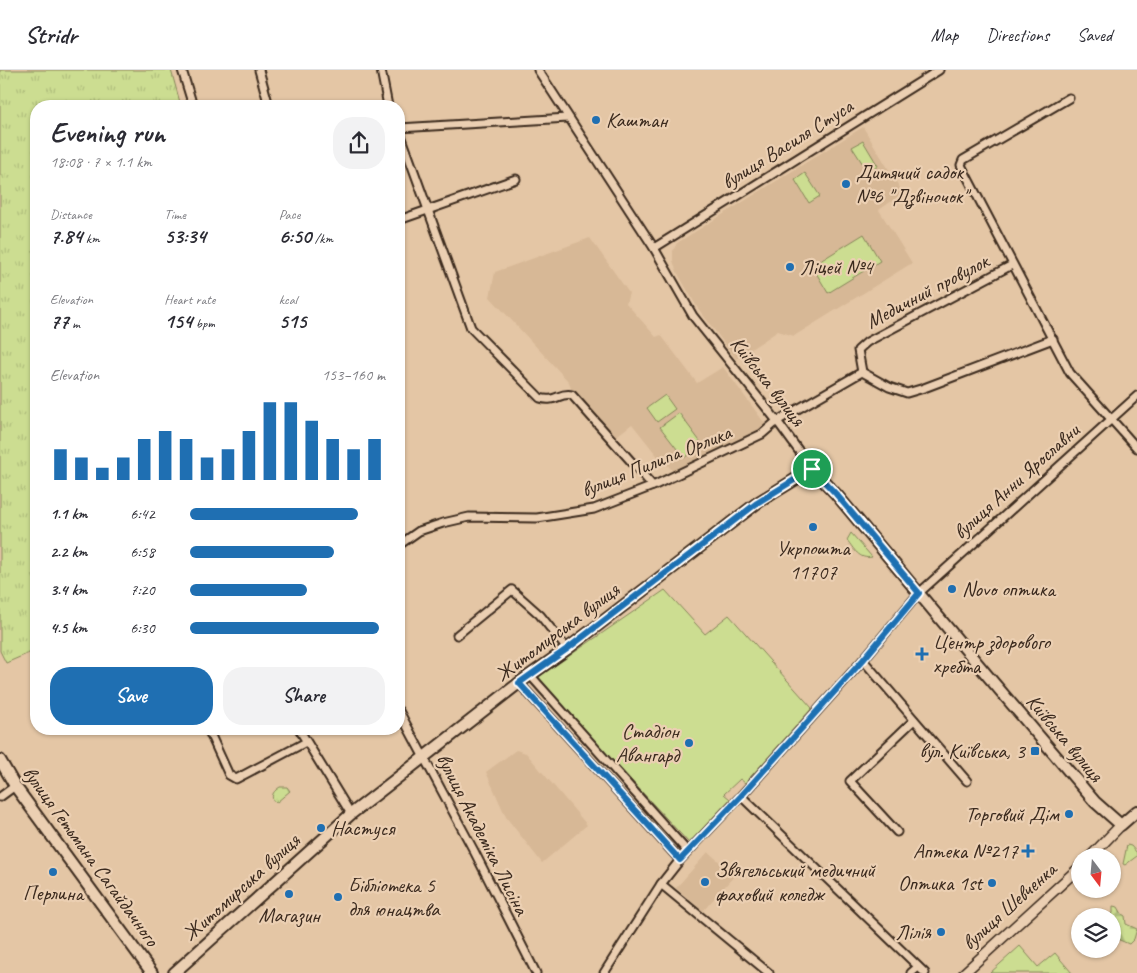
<!DOCTYPE html>
<meta charset="utf-8">
<style>
body{margin:0;font-family:Caveat,sans-serif;background:#f2f2f3;color:#2b2b33;height:100vh;display:flex;flex-direction:column;font-size:19px;white-space:nowrap}
*{box-sizing:border-box;margin:0}
p{font-size:16px;color:#7c7c81}
.icon{flex:none;width:28px;height:28px;fill:none;stroke:currentColor;stroke-width:2;stroke-linecap:round;stroke-linejoin:round}
.map{position:relative;flex:1;overflow:hidden}
.side{position:absolute;left:30px;top:30px;width:375px;height:635px;display:flex;flex-direction:column;background:#fff;border-radius:20px;box-shadow:0 1px 4px #0004}
.side>*{flex:none}
.needle{width:32px;rotate:164deg}
.tools{position:absolute;left:1071px;top:778px;display:grid;gap:10px}
.tools a{display:grid;place-items:center;width:50px;height:50px;border-radius:50%;background:#fff;box-shadow:0 1px 4px #0004;font-size:25px}
.pin{position:absolute;display:grid;place-items:center;width:42px;height:42px;color:#fff;margin:-21px;border:2px solid #fff;border-radius:50%;box-shadow:0 1px 5px #0007}
.round{display:grid;place-items:center;flex:none;width:52px;height:52px;border-radius:20px;background:#f2f2f3}
.headline{display:flex;align-items:center;justify-content:space-between;height:85px;padding:0 20px}
h1{font-size:28px;font-weight:800;line-height:38px}
.figures{display:grid;grid-template-columns:repeat(3,1fr);gap:8px;height:85px;padding:5px 20px}
.figures div{display:grid;align-content:center}
.figures b{font-size:21px;font-weight:800}
.figures small{font-size:14px;font-weight:400}
.figures p{font-size:14px}
.chart{height:140px;padding:10px 20px}
.chart p{display:flex;justify-content:space-between}
.chart svg{width:100%;height:90px;margin-top:5px;stroke:#1f6fb2;stroke-width:6}
.action{display:flex;gap:10px;margin-top:auto;padding:10px 20px}
.action a{flex:1;height:58px;border-radius:20px;background:#1f6fb2;color:#fff;font-size:20px;font-weight:800;line-height:58px;text-align:center}
.action a+a{background:#f2f2f3;color:#2b2b33}
ul{padding:0 20px;list-style:none;font-size:16px}
li{display:grid;grid-template-columns:80px 60px 1fr;align-items:center;height:38px}
li i{height:12px;border-radius:6px;background:#1f6fb2}
header{display:flex;align-items:center;gap:30px;box-sizing:border-box;height:70px;padding:0 25px;background:#fff;border-bottom:1px solid #e1e1e2}
header strong{font-size:24px}
nav{display:flex;gap:28px;margin-inline-start:auto;font-size:18px}
.map>svg:first-child{display:block}
.built{fill:#d7b896}
.grass{fill:url(#grass-tufts);stroke:#848458}
.forest{fill:url(#forest-firs);stroke:#848458}
.park{fill:#ccdd91;stroke:#848458}
.lines{fill:none;stroke-linecap:round;stroke-linejoin:round}
.minor-casing{stroke:#3b2a1e;stroke-width:11}
.tertiary-casing{stroke:#3b2a1e;stroke-width:12}
.secondary-casing{stroke:#3b2a1e;stroke-width:14}
.minor{stroke:#ebcfb2;stroke-width:7}
.tertiary{stroke:#ebcfb2;stroke-width:9}
.secondary{stroke:#ebcfb2;stroke-width:10}
.route-casing{stroke:#fff;stroke-width:10}
.route{stroke:#1f6fb2;stroke-width:6}
.poi-dot{fill:#1f6fb2;stroke:#ebcfb2;stroke-width:2}
.labels{text-anchor:middle;stroke-width:4.5;stroke-linejoin:round;paint-order:stroke}
.poi-label{font-size:21px;fill:#3b2a1e;stroke:#ebcfb2;text-anchor:start}
.street-label{font-size:21px;fill:#3b2a1e;stroke:#ebcfb2}
</style>
<header>
<strong>Stridr</strong>
<nav><a>Map</a><a>Directions</a><a>Saved</a></nav>
</header>
<div class="map">
<svg width="1137" height="903" viewBox="0 0 1137 903">
<defs>
<pattern id="grass-tufts" width="24" height="20" patternUnits="userSpaceOnUse" patternTransform="scale(1.25)"><rect width="24" height="20" fill="#ccdd91"/><path d="M3 7l-1-3M5 7V3M7 7l1-3M15 17l-1-3M17 17v-4M19 17l1-3" fill="none" stroke="#b0be7d"/></pattern>
<pattern id="forest-firs" width="22" height="20" patternUnits="userSpaceOnUse" patternTransform="scale(1.25)"><rect width="22" height="20" fill="#ccdd91"/><path d="M5 1l3.5 6h-7zM16 11l3.5 6h-7z" fill="#b0be7d"/></pattern>
</defs>
<rect width="100%" height="100%" fill="#e4c6a5"/>
<filter id="ink" filterUnits="userSpaceOnUse"><feTurbulence type="fractalNoise" baseFrequency=".02" numOctaves="2"/><feDisplacementMap in="SourceGraphic" scale="10" xChannelSelector="R" yChannelSelector="G"/><feConvolveMatrix kernelMatrix="1 2 1 2 8 2 1 2 1" color-interpolation-filters="sRGB"/></filter>
<g filter="url(#ink)">
<g class="built">
<polygon points="863,57 903,123 879,140 912,193 794,266 778,261 736,289 697,237 677,202 673,191 673,181 677,173"/>
<polygon points="590,168 629,223 626,233 656,267 661,265 697,313 723,297 766,355 737,372 673,402 662,387 659,388 632,354 614,368 572,322 569,312 490,227 495,202"/>
<polygon points="516,680 526,683 587,755 542,793 506,747 486,702"/>
<polygon points="708,782 735,805 703,841 676,818"/>
</g>
<g class="grass">
<polygon points="0,0 171,0 181,36 36,36 36,580 6,593 0,581"/>
<path d="M851 463 872 487C859 490 854 479 847 470Z"/>
<path d="M280 717H287L290 721 277 732 273 731C271 724 274 721 280 717Z"/>
<polygon points="1127,775 1131,776 1137,783 1137,786 1125,795 1123,794"/>
</g>
<polygon class="forest" points="1113,836 1118,837 1122,844 1125,846 1126,854 1137,859 1134,869 1129,874 1117,869 1113,873 1112,846 1093,846 1097,842 1104,842 1111,845 1113,843"/>
<g class="park">
<polygon points="863,71 878,96 868,102 852,77"/>
<polygon points="805,103 820,126 809,133 795,110"/>
<polygon points="864,164 880,191 828,223 812,196"/>
<polygon points="665,325 675,339 657,352 647,338"/>
<polygon points="679,343 702,374 684,388 660,357"/>
<polygon points="665,520 705,564 729,545 812,638 745,713 740,709 724,724 730,729 689,773 537,608"/>
<polygon points="1020,876 1038,897 1055,883 1072,903 990,903"/>
</g>
<g class="lines">
<g class="minor-casing">
<g id="minor">
<polyline points="182,0 193,36"/>
<polyline points="259,0 269,36"/>
<polyline points="381,0 388,36"/>
<polyline points="538,0 654,178 693,246 777,351 812,399"/>
<polyline points="1069,28 963,90 961,95 1070,303 1137,378"/>
<polyline points="399,58 568,48"/>
<path d="M399 60 471 258 540 328C556 333 559 322 572 325L653 416"/>
<polyline points="399,150 516,109"/>
<polyline points="654,178 939,0"/>
<polyline points="1012,195 867,272 858,280 862,302 889,317 907,323 924,318 1053,269"/>
<polyline points="399,475 419,461 443,453 469,447 537,448 594,439 653,416 762,364 777,351 862,302"/>
<polyline points="457,565 512,520 540,545 567,579"/>
<polyline points="863,590 967,711"/>
<polyline points="530,605 688,782"/>
<polyline points="519,613 680,790"/>
<polyline points="399,641 474,781 536,903"/>
<polyline points="208,659 229,705 236,709 306,672"/>
<polyline points="299,659 351,744"/>
<polyline points="741,726 925,903"/>
<polyline points="0,727 15,716"/>
<polyline points="897,762 850,711 914,650"/>
<polyline points="661,814 769,903"/>
<polyline points="604,903 661,814 680,790 741,726 863,590 919,523 1137,326"/>
<polyline points="911,903 918,897"/>
</g>
</g>
<g class="tertiary-casing">
<g id="tertiary">
<polyline points="1091,786 1121,755"/>
<polyline points="964,903 1080,797"/>
</g>
</g>
<g class="secondary-casing">
<g id="secondary">
<polyline points="0,690 15,716 152,903"/>
<polyline points="174,903 351,744 519,613 567,579 757,433 812,399 836,424 987,605 1095,732 1121,755 1137,741"/>
</g>
</g>
<use href="#minor" class="minor"/>
<use href="#tertiary" class="tertiary"/>
<use href="#secondary" class="secondary"/>
</g>
</g>
<g class="lines" filter="url(#ink)">
<g class="route-casing">
<polygon id="route" points="812,399 836,424 919,523 863,590 741,726 680,790 519,613 567,579 757,433"/>
</g>
<use href="#route" class="route"/>
</g>
<g class="poi-dot">
<circle cx="596" cy="50" r="5"/>
<circle cx="846" cy="114" r="5"/>
<circle cx="790" cy="197" r="5"/>
<circle cx="813" cy="457" r="5"/>
<circle cx="952" cy="519" r="5"/>
<path d="M919.5 576.5h5v5h5v5h-5v5h-5v-5h-5v-5h5z"/>
<circle cx="689" cy="673" r="5"/>
<rect x="1030" y="676" width="10" height="10" rx="2.5"/>
<circle cx="1069" cy="744" r="5"/>
<circle cx="321" cy="758" r="5"/>
<path d="M1025.5 773.5h5v5h5v5h-5v5h-5v-5h-5v-5h5z"/>
<circle cx="53" cy="802" r="5"/>
<circle cx="705" cy="812" r="5"/>
<circle cx="992" cy="813" r="5"/>
<circle cx="289" cy="824" r="5"/>
<circle cx="338" cy="827" r="5"/>
<circle cx="941" cy="862" r="5"/>
</g>
<g class="labels">
<g class="poi-label">
<text x="606" y="57">Каштан</text>
<text x="856" y="109">Дитячий садок<tspan x="856" dy="24">№6 "Дзвіночок"</tspan></text>
<text x="800" y="204">Ліцей №4</text>
<text x="813" y="485" text-anchor="middle">Укрпошта<tspan x="813" dy="24">11707</tspan></text>
<text x="962" y="526">Novo оптика</text>
<text x="933" y="579">Центр здорового<tspan x="933" dy="24">хребта</tspan></text>
<text x="679" y="668" text-anchor="end">Стадіон<tspan x="679" dy="24">Авангард</tspan></text>
<text x="1025" y="688" text-anchor="end">вул. Київська, 3</text>
<text x="1059" y="751" text-anchor="end">Торговий Дім</text>
<text x="331" y="765">Настуся</text>
<text x="1018" y="788" text-anchor="end">Аптека №217</text>
<text x="715" y="807">Звягельський медичний<tspan x="715" dy="24">фаховий коледж</tspan></text>
<text x="982" y="820" text-anchor="end">Оптика 1st</text>
<text x="348" y="822">Бібліотека 5<tspan x="348" dy="24">для юнацтва</tspan></text>
<text x="53" y="830" text-anchor="middle">Перлина</text>
<text x="289" y="852" text-anchor="middle">Магазин</text>
<text x="931" y="869" text-anchor="end">Лілія</text>
</g>
<g class="street-label">
<text transform="translate(787 74) rotate(-32)" y="7">вулиця Василя Стуса</text>
<text transform="translate(927 221) rotate(-28)" y="7">Медичний провулок</text>
<text transform="translate(768 311) rotate(52)" y="7">Київська вулиця</text>
<text transform="translate(656 391) rotate(-22)" y="7">вулиця Пилипа Орлика</text>
<text transform="translate(1016 411) rotate(-42)" y="7">вулиця Анни Ярославни</text>
<text transform="translate(557 562) rotate(-37)" y="7">Житомирська вулиця</text>
<text transform="translate(1065 668) rotate(50)" y="7">Київська вулиця</text>
<text transform="translate(483 764) rotate(63)" y="7">вулиця Академіка Лисіна</text>
<text transform="translate(91 786) rotate(54)" y="7">вулиця Гетьмана Сагайдачного</text>
<text transform="translate(241 817) rotate(-42)" y="7">Житомирська вулиця</text>
<text transform="translate(1009 836) rotate(-42)" y="7">вулиця Шевченка</text>
</g>
</g>
</svg>
<div class="tools">
<a><svg class="needle" viewBox="-14 -14 28 28"><path d="M0-13l5 13h-10z" fill="#e53935"/><path d="M0 13l5-13h-10z" fill="#7c7c81"/></svg></a>
<a><svg class="icon" aria-label="layers" viewBox="0 0 24 24"><path d="M12 4l9 5-9 5-9-5zM3 14l9 5 9-5"/></svg></a>
</div>
<div class="pin" style="left:812px;top:399px;background:#1e9e55"><svg class="icon" aria-label="arrive" viewBox="0 0 24 24"><path d="M6 21V4h12l-3 4 3 4H6"/></svg></div>
<section class="side">
<div class="headline"><div><h1>Evening run</h1><p>18:08 · 7 × 1.1 km</p></div><a class="round"><svg class="icon" aria-label="share" viewBox="0 0 24 24"><path d="M12 15V3M7 8l5-5 5 5M5 13v7h14v-7"/></svg></a></div>
<div class="figures">
<div><p>Distance</p><b>7.84<small> km</small></b></div>
<div><p>Time</p><b>53:34</b></div>
<div><p>Pace</p><b>6:50<small> /km</small></b></div>
</div>
<div class="figures">
<div><p>Elevation</p><b>77<small> m</small></b></div>
<div><p>Heart rate</p><b>154<small> bpm</small></b></div>
<div><p>kcal</p><b>515</b></div>
</div>
<div class="chart"><p><span>Elevation</span>153–160 m</p>
<svg viewBox="0 0 160 44" preserveAspectRatio="none"><path d="M5 44V29M15 44V33M25 44V38M35 44V33M45 44V24M55 44V20M65 44V24M75 44V33M85 44V29M95 44V20M105 44V6M115 44V6M125 44V15M135 44V24M145 44V29M155 44V24"/></svg>
</div>
<ul>
<li><b>1.1 km</b>6:42<i style="width:86%"></i></li>
<li><b>2.2 km</b>6:58<i style="width:74%"></i></li>
<li><b>3.4 km</b>7:20<i style="width:60%"></i></li>
<li><b>4.5 km</b>6:30<i style="width:97%"></i></li>
</ul>
<div class="action"><a>Save</a><a>Share</a></div>
</section>
</div>
